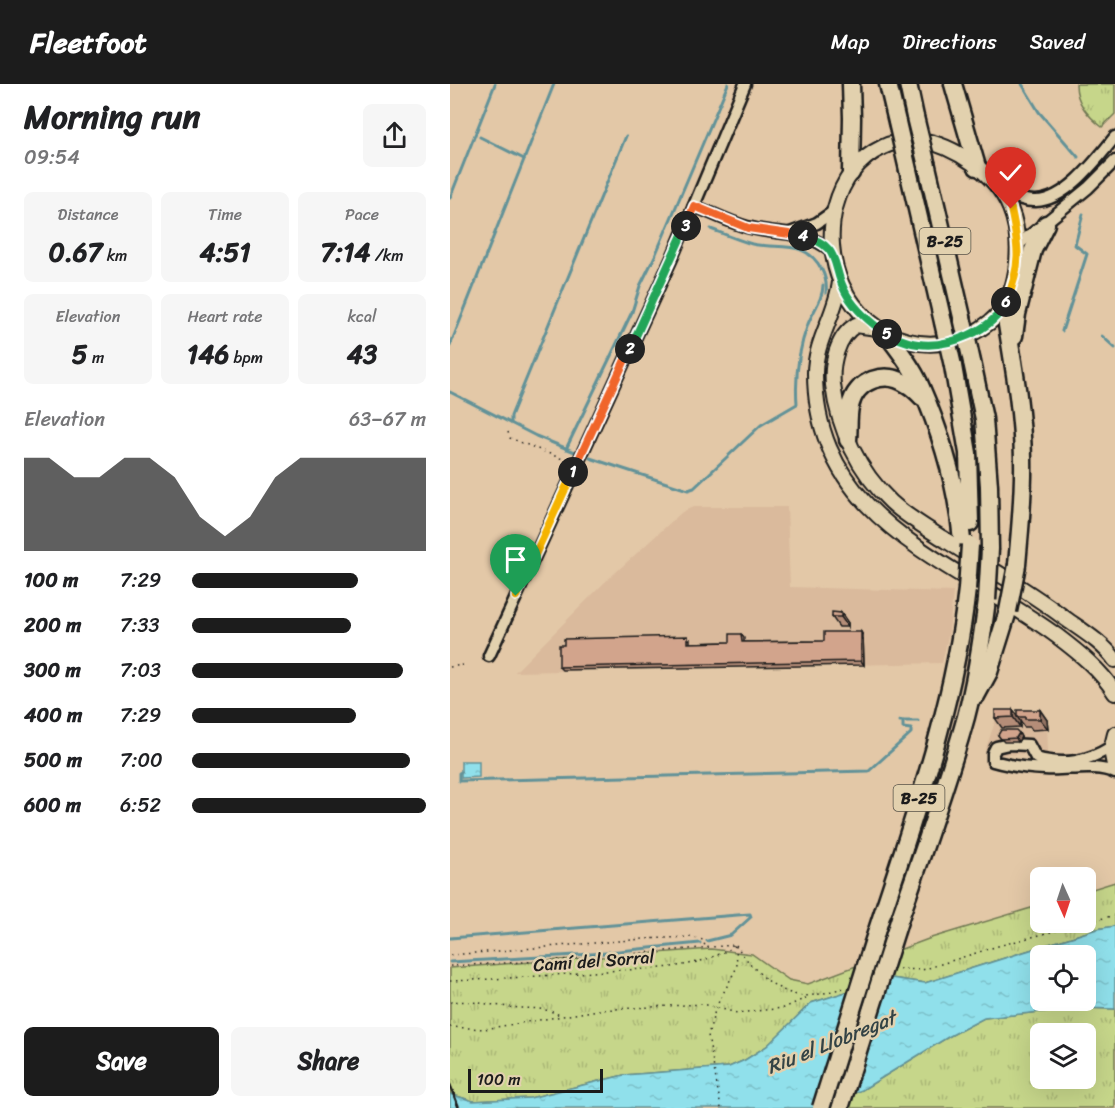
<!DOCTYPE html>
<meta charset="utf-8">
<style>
body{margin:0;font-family:Sriracha,sans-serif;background:#f6f6f6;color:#202124;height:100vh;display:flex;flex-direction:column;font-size:22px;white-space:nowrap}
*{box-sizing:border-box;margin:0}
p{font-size:20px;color:#757577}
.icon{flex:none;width:33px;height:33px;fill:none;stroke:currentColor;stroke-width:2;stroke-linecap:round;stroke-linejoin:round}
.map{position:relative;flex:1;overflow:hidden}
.details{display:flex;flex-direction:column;background:#fff;width:450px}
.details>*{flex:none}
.needle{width:39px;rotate:177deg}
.controls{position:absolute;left:580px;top:783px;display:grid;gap:12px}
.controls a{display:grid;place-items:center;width:66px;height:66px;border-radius:9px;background:#fff;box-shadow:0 6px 24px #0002;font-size:30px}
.scale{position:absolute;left:18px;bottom:15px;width:135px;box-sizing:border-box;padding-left:6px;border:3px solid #1c1c1c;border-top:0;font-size:16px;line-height:21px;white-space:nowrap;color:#1c1c1c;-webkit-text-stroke:4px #e2d1ae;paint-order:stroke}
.pin{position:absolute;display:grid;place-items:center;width:51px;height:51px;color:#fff;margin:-62px -26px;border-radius:50% 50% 50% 0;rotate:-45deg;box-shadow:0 0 6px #0007}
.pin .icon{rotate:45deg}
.km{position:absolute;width:30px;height:30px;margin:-15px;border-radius:50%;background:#222;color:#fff;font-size:16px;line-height:30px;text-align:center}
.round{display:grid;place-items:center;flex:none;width:63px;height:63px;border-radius:9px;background:#f6f6f6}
.head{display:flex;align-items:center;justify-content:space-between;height:102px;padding:0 24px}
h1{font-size:33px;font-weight:700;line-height:45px}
.metrics{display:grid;grid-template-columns:repeat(3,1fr);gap:9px;height:102px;padding:6px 24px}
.metrics div{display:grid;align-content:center;border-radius:9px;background:#f6f6f6;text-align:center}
.metrics b{font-size:26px;font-weight:700}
.metrics small{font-size:16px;font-weight:400}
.metrics p{font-size:16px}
.chart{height:168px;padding:12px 24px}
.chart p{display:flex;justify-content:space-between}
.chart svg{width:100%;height:108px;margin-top:6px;fill:#1c1c1c;opacity:.7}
.primary-button{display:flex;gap:12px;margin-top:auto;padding:12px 24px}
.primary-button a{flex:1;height:69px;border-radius:9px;background:#1c1c1c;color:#fff;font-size:24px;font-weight:700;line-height:69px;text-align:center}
.primary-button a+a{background:#f6f6f6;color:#202124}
ul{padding:0 24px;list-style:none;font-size:20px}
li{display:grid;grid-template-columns:96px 72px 1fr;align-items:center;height:45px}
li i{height:15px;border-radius:8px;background:#1c1c1c}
header{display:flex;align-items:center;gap:36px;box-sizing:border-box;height:84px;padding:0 30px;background:#1c1c1c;color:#fff}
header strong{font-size:28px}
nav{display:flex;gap:33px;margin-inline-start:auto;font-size:21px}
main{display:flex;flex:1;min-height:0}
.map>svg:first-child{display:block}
.built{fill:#daba9c}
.grass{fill:url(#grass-tufts);stroke:#717953;stroke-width:1.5;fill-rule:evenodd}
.water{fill:url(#water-ripples);stroke:#629298;stroke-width:1.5;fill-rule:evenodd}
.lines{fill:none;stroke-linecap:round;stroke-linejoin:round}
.stream{stroke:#629298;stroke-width:3}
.minor-casing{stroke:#1c1c1c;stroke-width:15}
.major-casing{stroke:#1c1c1c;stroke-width:18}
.highway-casing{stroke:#1c1c1c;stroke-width:21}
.path{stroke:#1c1c1c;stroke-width:1.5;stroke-dasharray:1.5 4.5;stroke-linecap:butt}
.minor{stroke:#e2d1ae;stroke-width:10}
.major{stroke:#e2d1ae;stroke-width:14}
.highway{stroke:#e2d1ae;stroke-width:16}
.rail{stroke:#1c1c1c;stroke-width:3}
.highway-bridge-casing{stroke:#1c1c1c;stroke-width:21;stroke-linecap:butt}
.highway-bridge{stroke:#e2d1ae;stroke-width:16}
.wall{fill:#b58d78;stroke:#1c1c1c;stroke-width:1.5}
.shaded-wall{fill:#937362;stroke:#1c1c1c;stroke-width:1.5}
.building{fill:#d2a48c;stroke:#1c1c1c;stroke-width:1.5}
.split-1-casing{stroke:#fff;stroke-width:12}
.split-2-casing{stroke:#fff;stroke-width:12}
.split-3-casing{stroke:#fff;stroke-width:12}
.split-4-casing{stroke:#fff;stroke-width:12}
.split-5-casing{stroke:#fff;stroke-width:12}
.split-6-casing{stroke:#fff;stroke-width:12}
.split-7-casing{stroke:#fff;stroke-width:12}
.split-1{stroke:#f5b400;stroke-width:8}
.split-2{stroke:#f0652b;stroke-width:8}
.split-3{stroke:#22a559;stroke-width:8}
.split-4{stroke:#f0652b;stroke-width:8}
.split-5{stroke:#22a559;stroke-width:8}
.split-6{stroke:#22a559;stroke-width:8}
.split-7{stroke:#f5b400;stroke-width:8}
.labels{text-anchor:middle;stroke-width:5;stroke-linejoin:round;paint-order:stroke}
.shield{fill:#e2d1ae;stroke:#575248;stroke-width:1.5}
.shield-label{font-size:16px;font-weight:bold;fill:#1c1c1c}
.street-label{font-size:18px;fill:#1c1c1c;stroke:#e2d1ae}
.water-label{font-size:20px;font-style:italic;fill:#334345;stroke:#e2d1ae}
</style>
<header>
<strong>Fleetfoot</strong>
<nav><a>Map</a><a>Directions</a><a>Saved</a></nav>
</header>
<main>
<section class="details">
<div class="head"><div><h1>Morning run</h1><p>09:54</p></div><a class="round"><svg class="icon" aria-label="share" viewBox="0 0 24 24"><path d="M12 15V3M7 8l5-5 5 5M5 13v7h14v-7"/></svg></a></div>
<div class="metrics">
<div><p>Distance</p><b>0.67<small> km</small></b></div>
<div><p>Time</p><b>4:51</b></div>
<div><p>Pace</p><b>7:14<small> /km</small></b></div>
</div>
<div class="metrics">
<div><p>Elevation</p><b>5<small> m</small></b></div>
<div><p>Heart rate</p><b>146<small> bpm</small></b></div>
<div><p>kcal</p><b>43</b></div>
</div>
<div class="chart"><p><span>Elevation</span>63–67 m</p>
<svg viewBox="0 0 160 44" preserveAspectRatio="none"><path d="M0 44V6L10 6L20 14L30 14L40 6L50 6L60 14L70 30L80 38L90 30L100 14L110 6L120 6L130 6L140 6L150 6L160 6V44z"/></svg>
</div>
<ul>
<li><b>100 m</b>7:29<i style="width:71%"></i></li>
<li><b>200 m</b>7:33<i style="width:68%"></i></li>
<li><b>300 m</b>7:03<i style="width:90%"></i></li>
<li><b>400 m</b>7:29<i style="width:70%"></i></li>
<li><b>500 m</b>7:00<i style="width:93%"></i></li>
<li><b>600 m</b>6:52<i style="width:100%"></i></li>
</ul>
<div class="primary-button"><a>Save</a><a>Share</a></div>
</section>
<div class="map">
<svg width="665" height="1024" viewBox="0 0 665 1024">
<defs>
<pattern id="grass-tufts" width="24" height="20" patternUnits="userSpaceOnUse" patternTransform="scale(1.5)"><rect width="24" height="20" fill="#c6d68a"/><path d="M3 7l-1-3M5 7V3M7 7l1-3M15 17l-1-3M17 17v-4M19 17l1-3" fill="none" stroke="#aab776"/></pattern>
<pattern id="water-ripples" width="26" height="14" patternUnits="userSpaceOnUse" patternTransform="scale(1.5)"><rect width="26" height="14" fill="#90e0eb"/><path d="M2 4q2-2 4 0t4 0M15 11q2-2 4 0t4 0" fill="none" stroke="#7cc0c9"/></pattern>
</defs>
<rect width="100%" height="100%" fill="#e3c8a7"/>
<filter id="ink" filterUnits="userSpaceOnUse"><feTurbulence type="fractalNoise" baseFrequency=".0167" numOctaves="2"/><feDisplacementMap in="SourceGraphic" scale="12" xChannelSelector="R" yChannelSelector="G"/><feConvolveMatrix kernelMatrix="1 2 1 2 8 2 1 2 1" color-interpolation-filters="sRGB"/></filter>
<g filter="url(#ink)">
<g class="built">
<polygon points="243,423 337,423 340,503 503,508 499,548 492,579 65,588 154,499 232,428"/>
<polygon points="546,635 597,635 598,669 549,671 550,676 540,673 535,667"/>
</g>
<g class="grass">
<path d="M626 0H665V30L652 43C638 32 626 19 626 0Z"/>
<polygon points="665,798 665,842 647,845 475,899 441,894 361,919 317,962 295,976 279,983 174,991 80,1014 23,1017 0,1010 0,884 261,865 302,870 339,896 358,900 481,854 591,821 591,838 636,838 636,807"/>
<path d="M629 924 665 925V1024H366L412 1006 498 953 534 934ZM591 950H636V994H591Z"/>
</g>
<g class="water">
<polygon points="11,677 29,677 29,693 11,694"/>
<path d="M665 842V925L629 924 534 934 498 953 412 1006 366 1024H0V1010L23 1017 80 1014 174 991 279 983 295 976 317 962 361 919 441 894 475 899 647 845ZM591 872H636V916H591Z"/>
</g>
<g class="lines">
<g class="stream">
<polyline points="572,0 589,28 628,73"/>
<polyline points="30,53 74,75"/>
<polyline points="0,114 45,0"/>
<path d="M261 145C274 150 288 156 302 160 330 166 356 155 372 186 376 194 377 201 376 209"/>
<polyline points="612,247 637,170 625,161 633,130"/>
<polyline points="652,252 665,264"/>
<polyline points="0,262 104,0"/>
<polyline points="0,308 86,352 125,368"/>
<polyline points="61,339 61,332 176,52"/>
<polyline points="116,365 182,228 190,202 205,172 278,0"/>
<path d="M140 374 238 406 244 404 311 341 347 320C345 293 348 267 358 240 363 227 373 215 373 201"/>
<polyline points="453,637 468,637"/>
<polyline points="11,688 9,689 9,697 419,687 461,649 461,645 453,644 453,637 450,637"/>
<polyline points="0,854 300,830 301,833 281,851 257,857"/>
<polyline points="159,868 250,859"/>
<polyline points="110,872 156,869"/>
<polyline points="0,878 109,872"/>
</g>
<g class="minor-casing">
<g id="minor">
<path d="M551 106C562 111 574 118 586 117 617 116 647 75 665 53"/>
<path d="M244 122C262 129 279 138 297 143 330 152 354 144 383 168"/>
<polyline points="340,149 367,139 384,127"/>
<polyline points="568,161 638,104 665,77"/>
<polyline points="39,572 222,174 295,0"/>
<path d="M661 663C637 678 614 682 586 674L579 661 559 660 546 663 543 669V677C560 682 577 684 595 685 616 687 645 679 665 689"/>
</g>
</g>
<g class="major-casing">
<g id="major">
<path d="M469 56C505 61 546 90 560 124 568 143 569 166 566 187 563 206 555 226 540 238 489 279 419 259 392 201 370 153 383 86 433 63 445 57 457 57 469 56Z"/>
<path d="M390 198C386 230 365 257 365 289 365 439 507 478 607 552 628 568 651 586 665 609"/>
<path d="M427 244 406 241C387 252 381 280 383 301 388 344 409 388 441 418 457 433 478 445 497 457 537 483 578 506 616 535 633 547 653 559 665 576"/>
<polyline points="665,650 661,666 665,686"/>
</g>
</g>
<g class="highway-casing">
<g id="highway">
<polyline points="401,0 402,34 401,89"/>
<polyline points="438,0 447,38"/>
<polyline points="458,0 465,33"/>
<polyline points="503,0 527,83"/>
<polyline points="477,82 512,233"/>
<polyline points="458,86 493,238"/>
<path d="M554 222C562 273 572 323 573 374 574 410 570 445 567 481"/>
<path d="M437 250C448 266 463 283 470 301 492 351 507 402 512 456"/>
<polyline points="564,252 567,230 583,166 596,140"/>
<polyline points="522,278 534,335 539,402 540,465"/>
<polyline points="503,282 518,369 520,439"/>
<path d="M398 356C399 345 398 333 400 323 405 296 436 285 458 301 463 304 468 309 472 313"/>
<polyline points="526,612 539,588 558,527"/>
<path d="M450 834C473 768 497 701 516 633 526 595 532 555 537 516"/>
<path d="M423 859C460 743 504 626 517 505"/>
<polyline points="390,1024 425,913"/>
</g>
</g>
<g class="path">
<polyline points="58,348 60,354 115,376 116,379"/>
<polyline points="0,583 13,581"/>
<path d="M286 861C300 882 321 905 347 911 362 914 380 907 394 904"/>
<polyline points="0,871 193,855 239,853 253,856 255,862"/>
<polyline points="0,882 110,876 285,861"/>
<polyline points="449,885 472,886 548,862 665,831"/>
<path d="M0 897C52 895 104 891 156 887 204 884 243 887 285 862"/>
<path d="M0 918C18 916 34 920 52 922 72 926 93 921 111 932"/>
<polyline points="0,943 35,945 148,926 253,920 287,929 334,924 360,912"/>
<polyline points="271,1024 258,951 266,923 287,883 286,862"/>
</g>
<use href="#minor" class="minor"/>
<use href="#major" class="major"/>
<use href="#highway" class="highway"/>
<polyline class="rail" points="0,1001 9,1024"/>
<g class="highway-bridge-casing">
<g id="highway-bridge">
<polyline points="465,33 477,82"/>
<polyline points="447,38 458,86"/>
<polyline points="512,233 522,278"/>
<polyline points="493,238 503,282"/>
<polyline points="517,505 520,461"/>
<polyline points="537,516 540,465"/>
<polyline points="558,527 567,481"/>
<polyline points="425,913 450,834"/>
<polyline points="371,1024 423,859"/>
</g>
</g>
<use href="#highway-bridge" class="highway-bridge"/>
</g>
<g class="wall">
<polygon points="391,529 398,539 398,543 389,543 382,533"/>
<polygon points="291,550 294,554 294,558 374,557 413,551 414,581 112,586 109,583 240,555 240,559 280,558"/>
<polygon points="590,626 597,636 598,645 582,646 580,643 574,643 570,637 570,643 552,644 545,634 567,632"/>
<polygon points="569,649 571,653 568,658 554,658 548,651"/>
</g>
<g class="shaded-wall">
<polygon points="391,529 398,539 398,543 391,533"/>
<polygon points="411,548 413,551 414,581 411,577"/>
<polygon points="563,626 570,637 570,643 563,633"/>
<polygon points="590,626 597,636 598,645 590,635"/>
<polygon points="569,649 571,653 568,658 566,654"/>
</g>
<g class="building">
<polygon points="382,528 391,529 391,533 382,533"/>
<polygon points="374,548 411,548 411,577 109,583 109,561 114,561 114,555 238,552 238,559 280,558 280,550 291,550 292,558 374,557"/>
<polygon points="545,626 563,626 563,633 545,634"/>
<polygon points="567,626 590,626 590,635 575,635 575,633 567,633"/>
<polygon points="551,646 566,646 569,649 566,654 551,655 548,651"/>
</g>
</g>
<g class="lines" filter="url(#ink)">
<g class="split-1-casing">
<polyline id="split-1" points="66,512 123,388"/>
</g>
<g class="split-2-casing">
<polyline id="split-2" points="123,388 180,265"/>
</g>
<g class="split-3-casing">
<polyline id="split-3" points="180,265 236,142"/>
</g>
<g class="split-4-casing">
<polyline id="split-4" points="236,142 244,122 298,144 353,152"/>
</g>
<g class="split-5-casing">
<path id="split-5" d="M353 152C394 162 380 183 397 211 406 226 422 240 437 250"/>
</g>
<g class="split-6-casing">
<path id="split-6" d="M437 250C447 254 457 259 468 260 498 264 543 247 556 218"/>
</g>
<g class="split-7-casing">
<path id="split-7" d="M556 218C572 181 569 163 561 125"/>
</g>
<use href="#split-1" class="split-1"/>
<use href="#split-2" class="split-2"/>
<use href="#split-3" class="split-3"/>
<use href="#split-4" class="split-4"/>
<use href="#split-5" class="split-5"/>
<use href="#split-6" class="split-6"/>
<use href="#split-7" class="split-7"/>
</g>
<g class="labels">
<g class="shield">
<rect x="469.5" y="144" width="51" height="26" rx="4.5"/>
<rect x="443.5" y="701" width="51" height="26" rx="4.5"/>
</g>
<g class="shield-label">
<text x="495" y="163">B-25</text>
<text x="469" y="720">B-25</text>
</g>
<g class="street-label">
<text transform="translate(144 877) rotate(-4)" y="6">Camí del Sorral</text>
</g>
<g class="water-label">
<text transform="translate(381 958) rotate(-22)" y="7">Riu el Llobregat</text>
</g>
</g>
</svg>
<div class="controls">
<a><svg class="needle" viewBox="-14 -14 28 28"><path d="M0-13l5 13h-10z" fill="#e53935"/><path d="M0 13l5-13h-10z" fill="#757577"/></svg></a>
<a><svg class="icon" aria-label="locate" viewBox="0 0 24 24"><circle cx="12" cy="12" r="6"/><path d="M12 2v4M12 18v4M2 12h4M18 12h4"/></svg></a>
<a><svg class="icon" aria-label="layers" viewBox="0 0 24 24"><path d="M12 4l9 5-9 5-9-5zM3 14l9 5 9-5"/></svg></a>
</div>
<div class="scale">100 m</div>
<div class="pin" style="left:66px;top:512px;background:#1e9e55"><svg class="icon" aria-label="arrive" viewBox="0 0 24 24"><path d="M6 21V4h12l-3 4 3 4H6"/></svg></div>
<div class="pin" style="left:561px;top:125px;background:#d93025"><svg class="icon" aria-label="check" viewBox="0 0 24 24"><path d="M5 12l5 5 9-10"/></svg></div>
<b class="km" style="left:123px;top:388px">1</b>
<b class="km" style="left:180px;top:265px">2</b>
<b class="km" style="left:236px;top:142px">3</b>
<b class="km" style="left:353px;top:152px">4</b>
<b class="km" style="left:437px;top:250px">5</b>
<b class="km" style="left:556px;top:218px">6</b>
</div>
</main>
